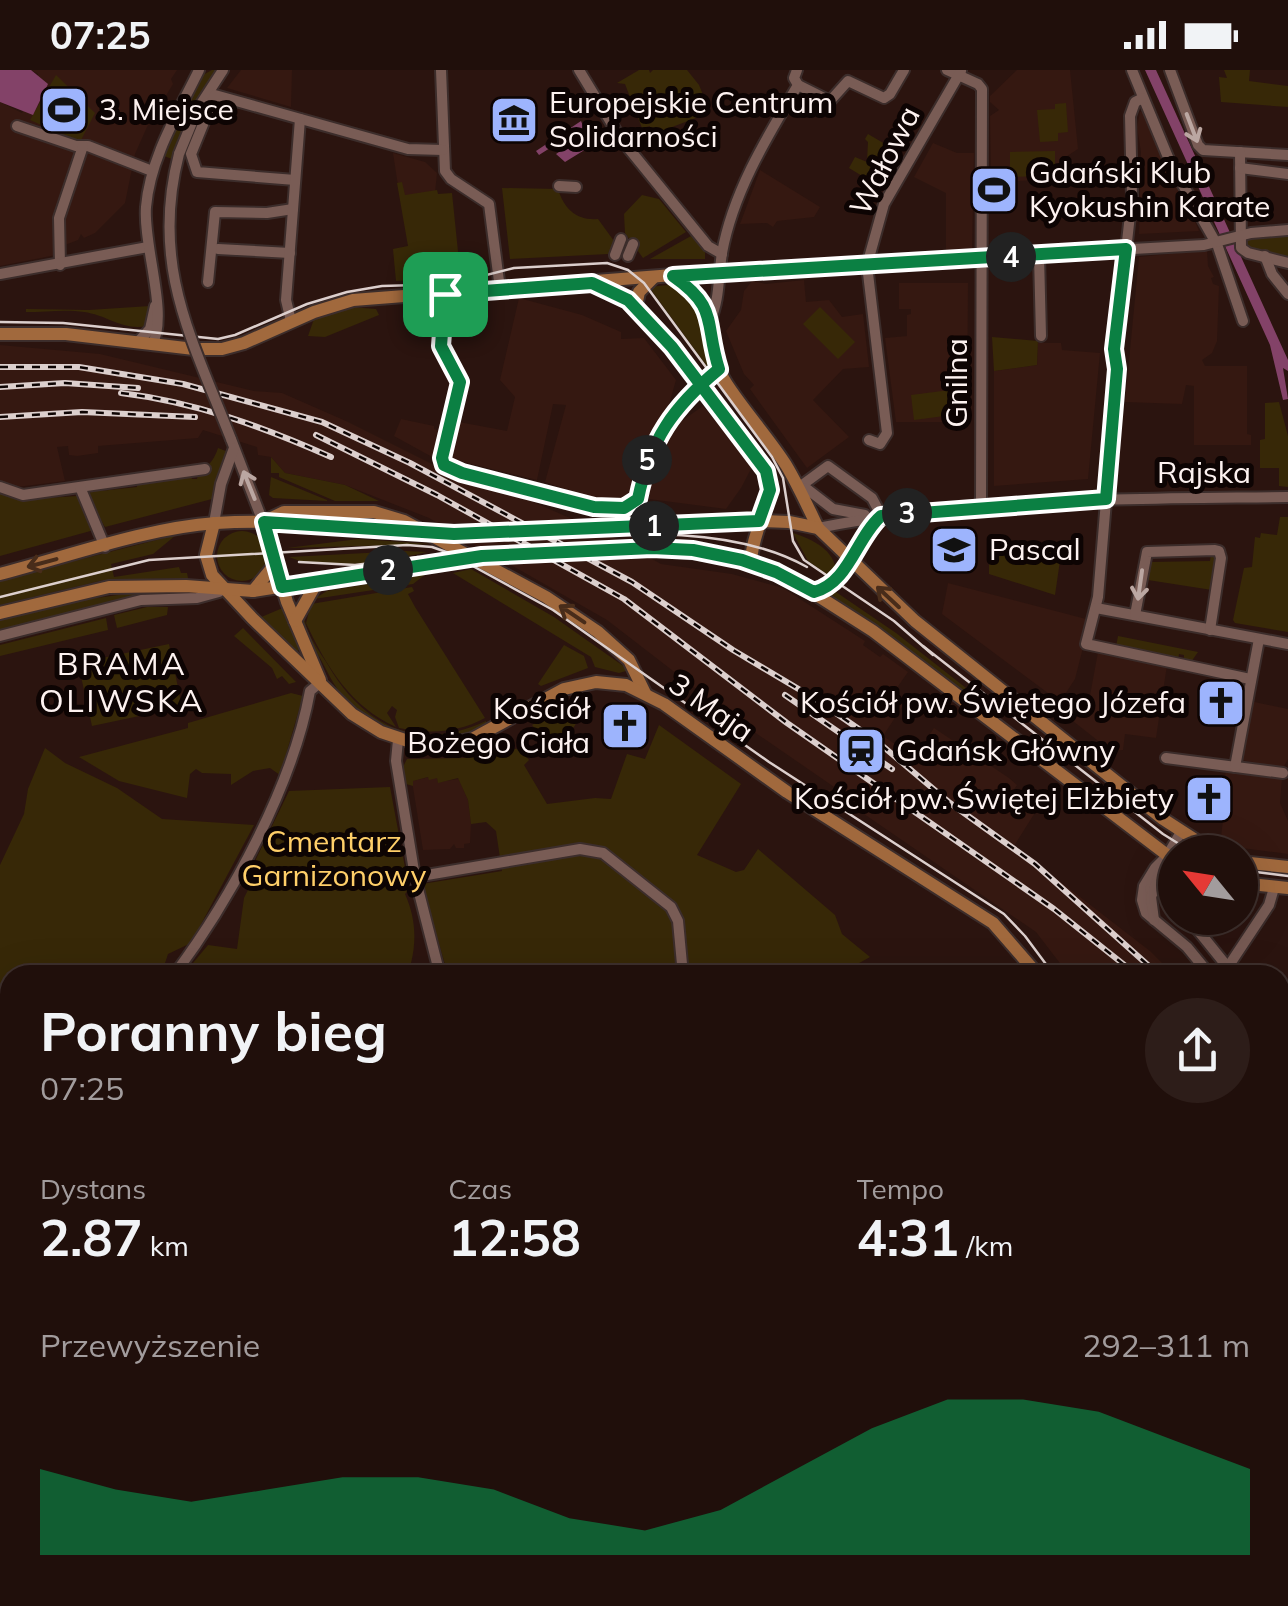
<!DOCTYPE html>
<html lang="pl">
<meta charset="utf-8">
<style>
body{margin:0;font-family:Mulish,sans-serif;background:#2d1d19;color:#f1f3f6;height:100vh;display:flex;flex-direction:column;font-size:38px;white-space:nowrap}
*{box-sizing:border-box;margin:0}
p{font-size:32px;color:#a29c9d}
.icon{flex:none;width:55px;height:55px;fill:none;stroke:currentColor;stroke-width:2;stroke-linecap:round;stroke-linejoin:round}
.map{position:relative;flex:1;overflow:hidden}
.drawer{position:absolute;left:0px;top:895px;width:1290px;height:642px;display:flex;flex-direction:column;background:#200f0b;border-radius:30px 30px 0 0;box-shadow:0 10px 40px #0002,0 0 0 2px #3d2f2c}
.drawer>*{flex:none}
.needle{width:65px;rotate:300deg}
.tools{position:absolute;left:1158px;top:765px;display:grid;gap:20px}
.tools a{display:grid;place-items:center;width:100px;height:100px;border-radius:50%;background:#200f0b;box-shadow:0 10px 40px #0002,0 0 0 2px #3d2f2c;font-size:50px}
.pin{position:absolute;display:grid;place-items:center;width:85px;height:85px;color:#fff;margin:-42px;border-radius:20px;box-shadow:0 5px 15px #0006}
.km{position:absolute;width:50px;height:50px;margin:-25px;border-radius:50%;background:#222;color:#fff;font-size:28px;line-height:50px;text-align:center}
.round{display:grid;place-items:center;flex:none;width:105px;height:105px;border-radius:52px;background:#2d1d19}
.headline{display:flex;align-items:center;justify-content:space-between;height:170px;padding:0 40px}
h1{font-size:55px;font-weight:700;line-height:75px}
.figures{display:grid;grid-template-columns:repeat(3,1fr);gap:15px;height:170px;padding:10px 40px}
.figures div{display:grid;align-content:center}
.figures b{font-size:50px;font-weight:700}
.figures small{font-size:28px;font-weight:400}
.figures p{font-size:28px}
.chart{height:280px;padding:20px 40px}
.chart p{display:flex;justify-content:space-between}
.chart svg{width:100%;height:180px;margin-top:10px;fill:#0b8043;opacity:.7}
.status{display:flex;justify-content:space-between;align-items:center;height:70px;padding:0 50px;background:#200f0b;direction:ltr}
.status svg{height:28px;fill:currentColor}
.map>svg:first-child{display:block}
.built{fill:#351811}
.green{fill:#372807}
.water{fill:#834268}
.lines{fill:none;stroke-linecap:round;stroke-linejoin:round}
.minor-casing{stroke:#3c2d2b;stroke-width:14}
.major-casing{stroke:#3c2d2b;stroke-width:16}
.minor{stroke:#795c55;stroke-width:10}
.major{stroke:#a1693d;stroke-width:12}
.tram{stroke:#dccfcd;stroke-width:2.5}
.rail-casing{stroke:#dccfcd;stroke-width:6}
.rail{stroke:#0d0403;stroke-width:2.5;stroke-dasharray:8;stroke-linecap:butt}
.minor-bridge-casing{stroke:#3c2d2b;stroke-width:14;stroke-linecap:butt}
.major-bridge-casing{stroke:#3c2d2b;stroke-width:16;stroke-linecap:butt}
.minor-bridge{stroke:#795c55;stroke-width:10}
.major-bridge{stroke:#a1693d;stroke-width:12}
.oneway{stroke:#bba7a2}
.oneway2{stroke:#482c1a}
.route-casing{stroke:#fff;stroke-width:20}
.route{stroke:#0b8043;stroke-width:12}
.labels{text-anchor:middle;stroke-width:10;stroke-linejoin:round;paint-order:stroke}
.poi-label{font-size:30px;fill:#fdf2f0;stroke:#0d0403;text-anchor:start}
.street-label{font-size:30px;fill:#fdf2f0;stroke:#0d0403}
.park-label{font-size:30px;fill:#ffcf69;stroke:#0d0403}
.neighbourhood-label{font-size:32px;letter-spacing:2.5px;fill:#fdf2f0;stroke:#0d0403}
</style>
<div class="status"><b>07:25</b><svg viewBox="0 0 49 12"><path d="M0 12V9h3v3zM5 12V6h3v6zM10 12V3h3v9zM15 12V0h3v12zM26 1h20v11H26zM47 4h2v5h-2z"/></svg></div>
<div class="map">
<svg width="1288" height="1536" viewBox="0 0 1288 1536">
<rect width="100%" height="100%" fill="#2b140f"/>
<g class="built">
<polygon points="31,0 177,0 171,9 173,14 147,57 135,84 125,133 95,163 84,168 81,164 78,170 65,175 56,185 0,196 0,32 22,43 38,4"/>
<polygon points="241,0 292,0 291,37 227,18"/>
<polygon points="1017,0 1070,0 1078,79 1061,90 1062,109 991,112 990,46 999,40 990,32 990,26"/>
<polygon points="1140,42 1144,42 1160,83 1180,117 1199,161 1139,164 1141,82 1137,57"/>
<polygon points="933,73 957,83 974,83 972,182 946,184 946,123 914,107"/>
<polygon points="393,83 425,92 437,103 435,123 400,129"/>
<polygon points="760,100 820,137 814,147 777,151 773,157 767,153 740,154"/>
<polygon points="1207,180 1208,196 1214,207 1211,208 1213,214 1219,216 1217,271 1212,283 1202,290 1205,296 1247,296 1247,364 1251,365 1251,375 1194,375 1194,316 1186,315 1182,334 1125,332 1139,187"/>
<polygon points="804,210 806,232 829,230 842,247 863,244 869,297 843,299 813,330 849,367 807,398 750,319 754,315 744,304 726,261 741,240 744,221 752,211 766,214"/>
<polygon points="899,213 968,213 967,344 956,345 955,352 896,352 885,268 907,266 907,245 911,244 911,239 899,239"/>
<polygon points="519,228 582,245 621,262 621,269 644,268 676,310 666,345 644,384 632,427 629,430 591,428 545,412 566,335 553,334 537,410 451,389 459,352 507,361 515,327 500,310"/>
<polygon points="1038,273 1061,273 1062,280 1100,283 1088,409 994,416 994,301 1037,295"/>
<polygon points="0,275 100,284 254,321 282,323 346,351 472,414 524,428 609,465 661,494 732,504 783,518 865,571 863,575 880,587 883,584 908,602 892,625 904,634 883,666 914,687 934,658 1009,708 1017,715 1013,721 1038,738 1014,776 1150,881 1174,905 1069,905 1036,862 864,744 853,730 734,648 607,550 429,448 345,415 285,403 271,387 258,385 257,377 203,360 198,368 98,376 98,383 77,386 69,385 68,376 57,377 65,411 9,418 0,412"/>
<polygon points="703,336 753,395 741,418 726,439 649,429 653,397 662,373 676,355"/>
<polygon points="401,349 434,356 434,359 441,361 434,388 394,366"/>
<polygon points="948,513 1090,550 1075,609 1060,632 942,544"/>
<polygon points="1098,582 1167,595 1156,668 1125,664 1123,680 1111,681 1073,651 1071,645 1076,641 1090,642 1092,632 1089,631"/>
<polygon points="1250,631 1288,639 1288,689 1283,698 1242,690"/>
<polygon points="1226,700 1282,708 1280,733 1288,751 1288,784 1220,775 1223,750 1219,749"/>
<polygon points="429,707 437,708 438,712 459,709 468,730 471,753 470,773 464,774 464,778 456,778 454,774 450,779 423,780 412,711"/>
<polygon points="1280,1271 1288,1275 1288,1536 1255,1536 1249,1528 1280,1528"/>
<polygon points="956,1528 1093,1528 1091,1536 959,1536"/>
<polygon points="1159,1528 1228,1528 1234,1536 1155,1536"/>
</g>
<g class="green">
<polygon points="212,0 216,0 186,51 172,89 164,86 201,6"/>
<polygon points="639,0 649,0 650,3 653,0 687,0 699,15 706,32 701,46 659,62 649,70 647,67 650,56 642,58 625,14 617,13"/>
<polygon points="1224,0 1250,0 1249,11 1288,16 1288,37 1221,32 1219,7 1227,8"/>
<polygon points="56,5 95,43 80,72 30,50"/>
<polygon points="1066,33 1068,62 1058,63 1058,71 1040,72 1037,40 1055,39 1055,34"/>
<polygon points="868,64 902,84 882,118 849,98 855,87 867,92 868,72 865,69"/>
<polygon points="1055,81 1055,106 1010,107 1010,82"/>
<polygon points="402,112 405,125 437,120 438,124 452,123 460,201 455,207 396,211 393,179 408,176 397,113"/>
<path d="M502 118 558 119C564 139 577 151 598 149L614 171 608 184 510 189Z"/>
<polygon points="642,125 659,129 686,162 643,188 625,163 624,144"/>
<polygon points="1288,165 1288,189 1252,180 1244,170"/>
<polygon points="691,166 705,182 705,189 650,189"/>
<polygon points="677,214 700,234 711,294 709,299 649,217"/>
<path d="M150 236 147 256C123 261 107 245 84 242 66 239 45 242 26 242V239L89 240Z"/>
<polygon points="351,237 376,239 379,245 325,267 308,266 314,249"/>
<polygon points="820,237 855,272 838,289 803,254"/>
<polygon points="992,267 1038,271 1037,295 994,301"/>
<polygon points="950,320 952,345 914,350 911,325"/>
<polygon points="1279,332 1288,366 1288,417 1279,416 1279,398 1260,398 1260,370 1265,369 1265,333"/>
<path d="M218 378 228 382 217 407 212 429 105 457 88 427 93 418 99 416 100 421 137 417V411L191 404 192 409H197C200 398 212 398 218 378Z"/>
<polygon points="271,387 285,403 345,415 379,431 335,431 279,407 279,403 271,403"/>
<polygon points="271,407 327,430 327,431 273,428 269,425"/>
<polygon points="0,422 17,430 77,426 82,429 94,460 0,486"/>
<polygon points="1280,447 1288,447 1288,562 1235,553 1233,550 1244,498 1252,497 1255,467 1260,468 1261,463 1277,465"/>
<circle cx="242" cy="486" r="25"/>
<path d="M793 463C812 469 835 480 836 502L831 507 808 491Z"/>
<polygon points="176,465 153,484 111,494 114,507 179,497 181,503 187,503 188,508 104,510 0,535 0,510"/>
<polygon points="358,469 432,474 287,478"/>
<polygon points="1021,475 1062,477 1055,525 989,504 989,485 996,477"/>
<path d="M405 481 427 482C390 491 322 502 289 487Z"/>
<polygon points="1211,484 1217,484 1212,520 1148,510 1151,492 1210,491"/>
<polygon points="471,499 554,547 629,600 619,603 595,597 591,587 453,503"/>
<polygon points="426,504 413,514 314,529 327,521"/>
<path d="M412 517 414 521 408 524 415 537 485 648C457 663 430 664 399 658L395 647 397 640 392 636 387 643 396 657C351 637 326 596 306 553L311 534Z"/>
<polygon points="833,520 896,563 966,618 963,622 827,522"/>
<path d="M168 522 140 525 0 561V550C56 535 109 522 168 522Z"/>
<polygon points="147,537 168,537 167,545 117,558 114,545"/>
<polygon points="285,537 302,576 297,582 259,548"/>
<path d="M304 546C306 564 318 579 328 595 363 656 418 683 486 651V656C438 678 378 671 344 628 334 616 327 601 320 588 312 575 300 560 304 546Z"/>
<polygon points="106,548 108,560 0,586 0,575"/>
<polygon points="243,558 296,612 289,614 282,606 277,609 272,598 234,566"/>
<polygon points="1118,566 1198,582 1191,592 1184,591 1184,585 1179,584 1178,590 1116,577"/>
<polygon points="169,574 182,637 92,656 78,593"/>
<polygon points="564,575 584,586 588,598 541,616 538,614"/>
<polygon points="291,623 303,626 280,705 270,698 253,701 231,715 231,704 202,703 196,699 190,704 187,728 119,711 79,687 188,658 188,653"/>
<path d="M588 623C580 645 574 672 547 673L532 655Z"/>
<polygon points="659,655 741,714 697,785 736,802 744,800 758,779 835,845 842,864 870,887 852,897 853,905 448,905 422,814 502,801 496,761 486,752 471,754 468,730 458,708 438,713 437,708 429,710 428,707 413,711 413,716 406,714 403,697 407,689 464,688 505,669 511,678 521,680 529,690 524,695 547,734 595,728 611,729 627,684 645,689"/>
<polygon points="45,678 65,693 117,718 162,749 254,755 191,873 168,884 161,905 10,905 10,1009 0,1007 0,795 24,744 28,719"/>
<path d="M390 717 409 819 405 824C415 846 417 869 411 893L425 905H183L208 875 237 879 244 828 255 806 256 789 289 721Z"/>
<polygon points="0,1122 10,1135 10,1470 5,1470 0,1489 0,1399 4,1392 0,1389"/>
</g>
<g class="water">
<polygon points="0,0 31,0 48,14 33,45 0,32"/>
<polygon points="1145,0 1156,0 1288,290 1288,301 1283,298 1288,329 1283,330 1270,275"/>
<polygon points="581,51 591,76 565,92 556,84 574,72 573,69 553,80 581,62 580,59 539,85 536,81"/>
</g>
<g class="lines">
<g class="minor-casing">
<g id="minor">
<polyline points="441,0 445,101 451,109 489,134 500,219"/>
<polyline points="579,0 621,69 708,176 722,184"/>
<polyline points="947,0 978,14 982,19 981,437"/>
<polyline points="1132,0 1170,92 1216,173"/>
<polyline points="1170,0 1198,75 1203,80 1288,85"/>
<polyline points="798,15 830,31 848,11 884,28 890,24 904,0"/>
<polyline points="1143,28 1135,32 1130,46 1132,127 1115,279 1117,299 1098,527 1086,574 1250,609"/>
<polyline points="17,56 76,76 88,76 152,101"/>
<polyline points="1240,82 1241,178 1248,183 1288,193"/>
<polyline points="179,84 197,40 223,0"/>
<polyline points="1240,98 1288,104"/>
<polyline points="295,110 197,102 191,84 215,25 408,79 443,80"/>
<polyline points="559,116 576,117"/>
<polyline points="1218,177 1243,251"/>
<polyline points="218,179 290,183"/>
<polyline points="615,185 621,169"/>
<polyline points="1039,185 1041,266"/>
<polyline points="628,186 633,174"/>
<polyline points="1265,186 1272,204 1288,224"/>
<polyline points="60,195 59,148 83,76"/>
<polyline points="0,204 148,177"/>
<polyline points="673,205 1204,175 1251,163 1288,160"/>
<polyline points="208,212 215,142 267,143 293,139"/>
<polyline points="445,224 441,276 460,312 442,388 444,395 450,399 594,437 629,437 638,429 654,373 701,313"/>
<polyline points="291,251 286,230 300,49"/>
<path d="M710 251C720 229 718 207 722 183 733 122 767 67 798 15L794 8 797 0"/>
<polyline points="137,273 150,259 155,236"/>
<path d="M152 275C169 245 143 176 146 137 150 88 178 43 199 0"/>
<polyline points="231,369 263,452"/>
<polyline points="869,370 880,374 887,363 867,195 884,134 961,1"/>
<polyline points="0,417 23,425 205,399"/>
<polyline points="80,417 105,477"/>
<polyline points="798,418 828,396 872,428 881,445"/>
<polyline points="798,418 807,419 833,439 865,445"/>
<polyline points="214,453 221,414 234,378"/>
<path d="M818 458C972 427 1131 429 1288 427"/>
<polyline points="850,489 868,458 880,446"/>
<polyline points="1096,538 1288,574"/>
<polyline points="1135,545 1147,482 1215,480 1219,481 1221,488 1210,560"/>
<polyline points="0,566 141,530 197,528 219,522"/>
<polyline points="398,670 396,691 415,807 440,905"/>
<polyline points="1166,688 1283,703"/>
<polyline points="1235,697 1259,569"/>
<polyline points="1181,762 1167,786 1155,798 1144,816 1142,830 1146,843 1187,877 1210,905"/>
<polyline points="415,807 580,779 603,783 671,837 678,851 683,905"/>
<polyline points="1150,819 1168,823 1175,829"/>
<polyline points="1188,848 1234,905"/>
<polyline points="1154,850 1151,827 1166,787"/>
<polyline points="1228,897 1269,835 1274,818"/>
<path d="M174 905C231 829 293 715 310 621L321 612"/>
<polyline points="1280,961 1288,970"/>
<polyline points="1280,994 1288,1002"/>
<polyline points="808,1528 818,1536"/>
<polyline points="948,1528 950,1536"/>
<polyline points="1235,1528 1241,1536"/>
<polyline points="118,1536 123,1528"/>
<polyline points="359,1536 362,1528"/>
<polyline points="434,1536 437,1528"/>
<polyline points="751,1536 797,1528"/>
<polyline points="833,1536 835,1528"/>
</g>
</g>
<g class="major-casing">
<g id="major">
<path d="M594 214 628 230 656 257 766 401C776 431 751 461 751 493"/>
<polyline points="636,236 639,222 654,207"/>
<path d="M0 264H66L194 279H222L244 273 314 242 353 230 673 205C730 246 697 266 726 313 744 341 768 367 786 395 798 415 808 437 818 458"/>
<polyline points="263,452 284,442 374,442 404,451 546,527 598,562 629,590 645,623"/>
<polyline points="263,452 287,532 320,610"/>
<polyline points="214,453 206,485 212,505 252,548 352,644 381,662 420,675 450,674 472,669 564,619 596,612 626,615 664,634 787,722 993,853 1038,905"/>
<polyline points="573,460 759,451 789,452 818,458 915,551 1163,749 1214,782"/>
<polyline points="608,479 652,478 724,486 751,493 793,510 873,561 1175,791"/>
<path d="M0 504C69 486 146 458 216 453 282 448 350 458 416 462"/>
<polyline points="253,521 276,493"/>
<polyline points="814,522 832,514 850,489"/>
<polyline points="0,543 109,517 186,516 253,521 448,490"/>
<polyline points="295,551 317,512"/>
<polyline points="1240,792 1288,797"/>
<polyline points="1240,813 1288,818"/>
<polyline points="1280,1127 1288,1105"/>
<polyline points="1280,1163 1288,1143"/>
<polyline points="1132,1536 1138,1528"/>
</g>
</g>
<use href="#minor" class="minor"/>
<use href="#major" class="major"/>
<g class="tram">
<polyline points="0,252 63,253 218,269 235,265 307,234 347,222 382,216 451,214 514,198 607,193 628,200 644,213 772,387 783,408 793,471 804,490 894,551 933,585"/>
<path d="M432 471C545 475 706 440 807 497"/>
<polyline points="299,492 355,495 418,487"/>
<polyline points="0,527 149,490 407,475 432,477 449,483 553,540 769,692 1004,844 1025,866 1054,905"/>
<polyline points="923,576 1163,764 1192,782"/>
<polyline points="1240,800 1288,806"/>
<polyline points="1280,1096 1286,1109 1286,1125"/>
<polyline points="1280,1150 1288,1128"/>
<polyline points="1149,1536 1153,1528"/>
</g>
<g class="rail-casing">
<g id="rail">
<polyline points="0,297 79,297 183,314 322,352 410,393 632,512 733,580 817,630 879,673 950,733 1035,794 1159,905"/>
<polyline points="0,317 65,313 138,318"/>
<path d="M121 323C196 332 263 357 331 387"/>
<polyline points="0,347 82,342 195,347"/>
<polyline points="316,365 437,425 624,529 787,653 1054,839 1137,905"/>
<polyline points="785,625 892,699"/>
<polyline points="1280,1021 1288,1029"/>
</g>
</g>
<use href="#rail" class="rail"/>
<g class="minor-bridge-casing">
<path id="minor-bridge" d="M179 84C150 195 192 269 231 369"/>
</g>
<g class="major-bridge-casing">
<g id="major-bridge">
<polyline points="416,462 573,460"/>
<polyline points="448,490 608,479"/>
</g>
</g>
<use href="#minor-bridge" class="minor-bridge"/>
<use href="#major-bridge" class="major-bridge"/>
</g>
<defs><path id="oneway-shaft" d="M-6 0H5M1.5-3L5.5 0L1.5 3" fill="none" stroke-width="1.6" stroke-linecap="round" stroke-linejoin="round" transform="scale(2.5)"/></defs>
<g class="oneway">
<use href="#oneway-shaft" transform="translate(1192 58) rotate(69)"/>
<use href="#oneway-shaft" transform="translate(249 415) rotate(-112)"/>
<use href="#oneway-shaft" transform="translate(1140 515) rotate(98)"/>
</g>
<g class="oneway2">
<use href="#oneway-shaft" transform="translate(42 493) rotate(165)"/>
<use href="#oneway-shaft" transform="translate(888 527) rotate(-137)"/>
<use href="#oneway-shaft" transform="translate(572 544) rotate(-146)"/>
</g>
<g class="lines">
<g class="route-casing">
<path id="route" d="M445 224 592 213 628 230 672 277 766 401 770 420 759 451 454 464 264 452 282 517 482 486 652 478 693 480 742 490 776 502 814 522C849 513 856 468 881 446L1106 429 1117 299 1114 279 1126 179 673 206C719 238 704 252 719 299 673 337 650 370 638 429L624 438 594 437 462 403 444 395 442 388 460 312 441 276 445 224"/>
</g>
<use href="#route" class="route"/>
</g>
<defs>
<g id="stadium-square" transform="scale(2.5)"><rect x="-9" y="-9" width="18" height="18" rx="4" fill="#9db4fd" stroke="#0d0403"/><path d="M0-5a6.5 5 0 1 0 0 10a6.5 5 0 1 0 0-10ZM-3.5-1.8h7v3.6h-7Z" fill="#111"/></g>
<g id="museum-square" transform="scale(2.5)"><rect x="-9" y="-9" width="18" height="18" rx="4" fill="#9db4fd" stroke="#0d0403"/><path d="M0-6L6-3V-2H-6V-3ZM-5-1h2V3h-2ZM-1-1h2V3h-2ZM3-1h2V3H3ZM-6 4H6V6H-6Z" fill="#111"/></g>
<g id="university-square" transform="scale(2.5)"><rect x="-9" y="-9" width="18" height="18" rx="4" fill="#9db4fd" stroke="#0d0403"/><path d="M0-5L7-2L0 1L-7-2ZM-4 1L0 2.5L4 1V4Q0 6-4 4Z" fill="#111"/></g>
<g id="church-square" transform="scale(2.5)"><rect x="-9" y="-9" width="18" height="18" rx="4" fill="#9db4fd" stroke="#0d0403"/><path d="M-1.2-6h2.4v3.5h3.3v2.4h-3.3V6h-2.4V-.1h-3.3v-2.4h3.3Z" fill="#111"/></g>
<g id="station-square" transform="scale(2.5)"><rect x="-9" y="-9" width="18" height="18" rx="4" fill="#9db4fd" stroke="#0d0403"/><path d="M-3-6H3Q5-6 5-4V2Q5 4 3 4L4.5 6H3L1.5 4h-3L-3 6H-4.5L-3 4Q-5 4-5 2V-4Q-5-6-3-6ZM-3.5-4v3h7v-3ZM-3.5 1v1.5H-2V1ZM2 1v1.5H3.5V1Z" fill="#111"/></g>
</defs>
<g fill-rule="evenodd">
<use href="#stadium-square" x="64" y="40"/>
<use href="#museum-square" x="514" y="50"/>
<use href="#stadium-square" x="994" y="120"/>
<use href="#university-square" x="954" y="480"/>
<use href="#church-square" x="1221" y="633"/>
<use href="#church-square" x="625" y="656"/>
<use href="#station-square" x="861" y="681"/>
<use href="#church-square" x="1209" y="729"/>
</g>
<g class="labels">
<g class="poi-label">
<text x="549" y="43">Europejskie Centrum<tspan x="549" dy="34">Solidarności</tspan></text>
<text x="99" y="50">3. Miejsce</text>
<text x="1029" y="113">Gdański Klub<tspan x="1029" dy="34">Kyokushin Karate</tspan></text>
<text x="989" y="490">Pascal</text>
<text x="1186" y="643" text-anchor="end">Kościół pw. Świętego Józefa</text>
<text x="590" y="649" text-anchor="end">Kościół<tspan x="590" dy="34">Bożego Ciała</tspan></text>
<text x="896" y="691">Gdańsk Główny</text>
<text x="1174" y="739" text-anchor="end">Kościół pw. Świętej Elżbiety</text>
</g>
<g class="street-label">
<text transform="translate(885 91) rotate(-63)" y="10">Wałowa</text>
<text transform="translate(957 313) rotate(-90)" y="10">Gnilna</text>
<text x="1204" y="413">Rajska</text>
<text transform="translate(711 638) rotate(35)" y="10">3 Maja</text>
</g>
<g class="park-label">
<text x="334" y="782">Cmentarz<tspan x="334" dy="34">Garnizonowy</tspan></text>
</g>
<g class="neighbourhood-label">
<text x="122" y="605">BRAMA<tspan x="122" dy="37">OLIWSKA</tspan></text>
</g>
</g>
</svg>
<div class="tools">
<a><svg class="needle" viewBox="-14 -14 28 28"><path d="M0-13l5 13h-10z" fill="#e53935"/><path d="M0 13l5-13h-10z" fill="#a29c9d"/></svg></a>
</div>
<div class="pin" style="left:445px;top:224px;background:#1e9e55"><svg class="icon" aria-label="arrive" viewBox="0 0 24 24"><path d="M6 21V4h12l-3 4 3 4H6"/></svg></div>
<b class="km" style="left:654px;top:456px">1</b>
<b class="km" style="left:388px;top:500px">2</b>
<b class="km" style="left:907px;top:443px">3</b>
<b class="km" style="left:1011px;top:187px">4</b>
<b class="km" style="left:647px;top:390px">5</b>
<section class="drawer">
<div class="headline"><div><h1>Poranny bieg</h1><p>07:25</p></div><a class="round"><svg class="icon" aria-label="share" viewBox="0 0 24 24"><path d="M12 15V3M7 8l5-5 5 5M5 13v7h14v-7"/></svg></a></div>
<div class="figures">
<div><p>Dystans</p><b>2.87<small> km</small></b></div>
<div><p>Czas</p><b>12:58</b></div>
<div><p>Tempo</p><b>4:31<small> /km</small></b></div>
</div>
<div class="chart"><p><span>Przewyższenie</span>292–311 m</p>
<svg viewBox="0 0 160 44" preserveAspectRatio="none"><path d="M0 44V23L10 28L20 31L30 28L40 25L50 25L60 28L70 35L80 38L90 33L100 23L110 13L120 6L130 6L140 9L150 16L160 23V44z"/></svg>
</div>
</section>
</div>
